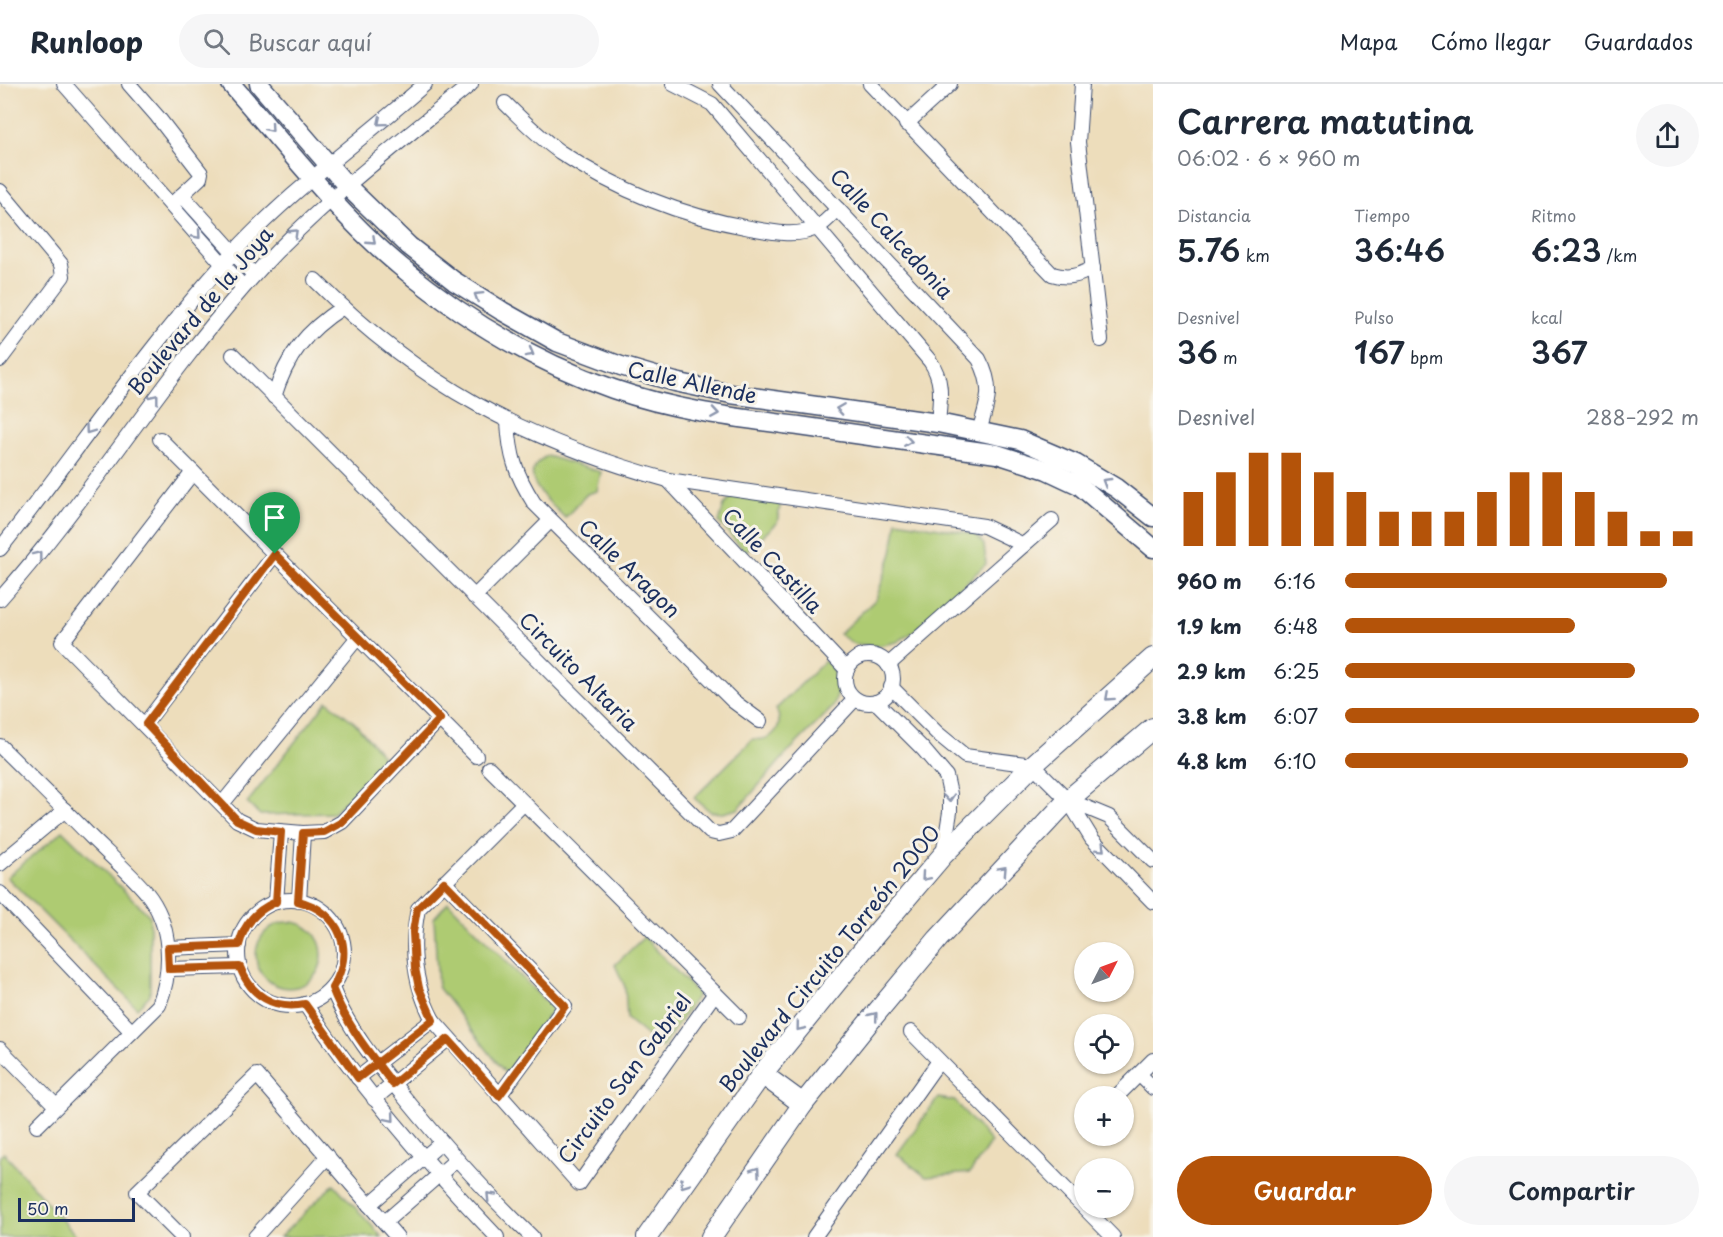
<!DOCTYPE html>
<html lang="es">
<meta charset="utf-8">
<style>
body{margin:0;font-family:"Playpen Sans",sans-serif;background:#f6f6f7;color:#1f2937;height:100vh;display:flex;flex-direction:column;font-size:22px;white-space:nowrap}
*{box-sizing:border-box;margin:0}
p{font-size:20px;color:#747a83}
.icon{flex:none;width:33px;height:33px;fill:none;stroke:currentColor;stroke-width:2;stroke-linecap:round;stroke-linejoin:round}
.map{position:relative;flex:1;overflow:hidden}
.side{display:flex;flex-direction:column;background:#fff;width:570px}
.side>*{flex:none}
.needle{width:39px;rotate:48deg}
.tools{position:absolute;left:1074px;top:858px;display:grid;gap:12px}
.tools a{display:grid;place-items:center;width:60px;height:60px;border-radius:50%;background:#fff;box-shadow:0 2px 4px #0004;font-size:30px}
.scale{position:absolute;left:18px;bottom:15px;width:117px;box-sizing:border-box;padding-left:6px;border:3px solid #1b2f5e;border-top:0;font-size:16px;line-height:21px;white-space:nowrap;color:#1b2f5e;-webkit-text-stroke:4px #f7f3e8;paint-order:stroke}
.pin{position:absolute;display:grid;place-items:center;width:51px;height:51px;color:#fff;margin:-62px -26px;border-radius:50% 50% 50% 0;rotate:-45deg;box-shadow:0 0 6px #0007}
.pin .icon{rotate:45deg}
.round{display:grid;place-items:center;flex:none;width:63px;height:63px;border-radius:32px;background:#f6f6f7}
.headline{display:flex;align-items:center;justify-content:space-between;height:102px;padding:0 24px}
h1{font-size:33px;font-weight:600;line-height:45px}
.figures{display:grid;grid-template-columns:repeat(3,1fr);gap:9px;height:102px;padding:6px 24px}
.figures div{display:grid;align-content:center}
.figures b{font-size:30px;font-weight:600}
.figures small{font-size:16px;font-weight:400}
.figures p{font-size:16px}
.chart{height:168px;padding:12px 24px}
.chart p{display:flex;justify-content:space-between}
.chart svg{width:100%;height:108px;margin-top:6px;stroke:#b45309;stroke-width:6}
.action{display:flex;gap:12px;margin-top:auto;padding:12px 24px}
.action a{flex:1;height:69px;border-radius:36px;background:#b45309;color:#fff;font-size:24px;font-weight:600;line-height:69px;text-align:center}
.action a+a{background:#f6f6f7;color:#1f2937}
ul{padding:0 24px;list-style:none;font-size:20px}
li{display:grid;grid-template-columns:96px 72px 1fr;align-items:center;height:45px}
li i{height:15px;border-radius:8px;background:#b45309}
header{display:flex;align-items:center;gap:36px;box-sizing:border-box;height:84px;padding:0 30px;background:#fff;border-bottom:2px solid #e0e1e3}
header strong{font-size:28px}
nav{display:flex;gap:33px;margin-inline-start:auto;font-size:21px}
.search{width:420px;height:54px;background:#f6f6f7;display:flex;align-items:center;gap:15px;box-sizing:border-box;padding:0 21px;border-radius:33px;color:#747a83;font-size:22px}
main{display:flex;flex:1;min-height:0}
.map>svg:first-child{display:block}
.green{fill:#aecb72;stroke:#647d68;stroke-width:1.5}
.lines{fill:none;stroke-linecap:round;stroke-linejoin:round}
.minor-casing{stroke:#3a496c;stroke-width:16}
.tertiary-casing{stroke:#3a496c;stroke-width:21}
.secondary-casing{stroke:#3a496c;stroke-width:22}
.minor{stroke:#fff;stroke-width:14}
.tertiary{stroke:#fff;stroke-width:18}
.secondary{stroke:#fff;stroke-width:20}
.oneway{stroke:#8d97ae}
.route-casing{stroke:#fff;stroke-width:12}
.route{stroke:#b45309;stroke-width:8}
.labels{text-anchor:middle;stroke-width:6;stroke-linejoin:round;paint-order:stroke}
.street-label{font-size:21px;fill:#1b2f5e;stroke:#f7f3e8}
</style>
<header>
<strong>Runloop</strong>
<div class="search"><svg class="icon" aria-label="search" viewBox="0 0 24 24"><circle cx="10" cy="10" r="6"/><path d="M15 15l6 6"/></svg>Buscar aquí</div>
<nav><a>Mapa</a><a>Cómo llegar</a><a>Guardados</a></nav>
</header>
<main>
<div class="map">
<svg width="1153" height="1153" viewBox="0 0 1153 1153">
<rect width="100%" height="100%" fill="#f7f3e8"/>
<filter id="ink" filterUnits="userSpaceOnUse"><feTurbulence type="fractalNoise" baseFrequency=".0167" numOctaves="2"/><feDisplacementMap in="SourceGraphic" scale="12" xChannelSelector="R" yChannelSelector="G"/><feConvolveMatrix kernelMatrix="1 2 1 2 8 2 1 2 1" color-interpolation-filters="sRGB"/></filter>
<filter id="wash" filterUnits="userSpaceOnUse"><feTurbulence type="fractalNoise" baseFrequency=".008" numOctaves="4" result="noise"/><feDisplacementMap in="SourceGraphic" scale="24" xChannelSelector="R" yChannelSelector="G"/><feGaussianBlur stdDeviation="1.35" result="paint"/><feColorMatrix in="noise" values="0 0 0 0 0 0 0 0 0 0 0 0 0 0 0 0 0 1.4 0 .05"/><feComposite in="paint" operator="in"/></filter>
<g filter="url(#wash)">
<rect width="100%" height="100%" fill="#edddbb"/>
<g class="green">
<path d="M547 372 601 388 597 407 587 410 565 434C549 417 512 390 547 372Z"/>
<polygon points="734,411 781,417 777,439 745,468 719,438 724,421"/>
<polygon points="897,437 976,450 984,461 986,480 912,549 897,558 877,562 854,560 839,550 876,515 892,469"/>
<path d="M825 577 833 584 838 600V609L833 623 788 668 738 725 723 729 711 728 694 714 753 655C772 658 785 643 776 625Z"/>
<polygon points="327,617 355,639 387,677 333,729 260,731 247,719"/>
<polygon points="63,747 150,832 150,911 137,924 7,793"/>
<polygon points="448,818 553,925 506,990 438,903 434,834"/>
<circle cx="289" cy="871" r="33"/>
<polygon points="644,853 698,910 662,964 627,935 625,903 615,881"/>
<polygon points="938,1014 955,1017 991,1058 970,1089 926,1093 897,1070"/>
<polygon points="4,1069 77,1153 0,1153 0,1072"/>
<polygon points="334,1100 382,1153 280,1153"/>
</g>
</g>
<g filter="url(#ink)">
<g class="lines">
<g class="minor-casing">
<g id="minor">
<polyline points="64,0 243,203"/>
<polyline points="129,0 157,32 201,89 200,94 171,121"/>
<path d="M673 0 712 20 930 277C944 297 940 316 938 339"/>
<path d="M720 0 979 275C994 303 988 318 979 347"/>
<path d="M870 0 1052 190C1068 195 1078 192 1093 184"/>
<polyline points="1082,0 1078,58 1101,256"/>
<path d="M505 19C522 36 540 54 560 68 617 106 683 132 750 144 771 148 798 154 818 143 825 139 832 131 838 125"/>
<polyline points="906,40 950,0"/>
<polyline points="0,107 61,180 63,192 0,276"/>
<polyline points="182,111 254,191"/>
<path d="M315 196C420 301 526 357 668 396L984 442 1024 461"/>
<polyline points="233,271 710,748 719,750 732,747 855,615"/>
<path d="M274 313C287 271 306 247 343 223"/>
<path d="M508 338C510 372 515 389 534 419L733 617 760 637"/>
<polyline points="160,355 476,672"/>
<polyline points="193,388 62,558 237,736 256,745 303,749 324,748 342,738 440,635"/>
<polyline points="668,396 847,586"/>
<path d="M0 465C78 367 148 261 234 168 291 106 362 56 425 0"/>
<polyline points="474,513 550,437"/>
<path d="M0 515C88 416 157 303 244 203 310 126 392 65 471 0"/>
<circle cx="869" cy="595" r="24"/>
<polyline points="888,581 1052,436"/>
<polyline points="891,603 937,649 965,672 1033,681 1068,716 1092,755 1153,818"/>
<polyline points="876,618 923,665 946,692 950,710 950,728 943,771"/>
<polyline points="145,640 275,470"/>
<path d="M0 662C30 692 61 722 91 753 109 771 129 788 146 808 172 840 173 884 159 921L37 1042"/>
<polyline points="489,684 739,933"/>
<polyline points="1068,716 1109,733 1153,777"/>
<path d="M524 719 418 825C410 864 414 901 433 936L579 1100 715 909"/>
<polyline points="222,720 358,553"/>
<polyline points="0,780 65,726"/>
<polyline points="444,798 565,922 499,1012"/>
<polyline points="0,809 132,948"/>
<circle cx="291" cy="869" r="53"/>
<polyline points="299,817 303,749"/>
<polyline points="276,818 281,748"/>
<polyline points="168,864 239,861"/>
<polyline points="169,885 240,883"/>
<path d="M332 904C348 945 377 980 405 1014 445 1063 486 1109 532 1153"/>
<path d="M305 920C361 1004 427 1080 497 1153"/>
<polyline points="911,948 1113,1153"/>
<polyline points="0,965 56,1022"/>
<polyline points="1139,990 1153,1004"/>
<polyline points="358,994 433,936"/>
<polyline points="1117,1012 1153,976"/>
<polyline points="374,1015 448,955"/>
<polyline points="369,1121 441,1059"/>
<polyline points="385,1138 456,1076"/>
<polyline points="182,1153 137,1108 257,991 397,1153"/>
<polyline points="255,1153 328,1072"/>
<polyline points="814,1153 939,977"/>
</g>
</g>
<g class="tertiary-casing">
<g id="tertiary">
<path d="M231 0C284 60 340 133 401 183 464 235 535 278 613 305 673 326 737 334 799 342 865 351 931 361 997 370L1047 386 1079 401 1153 464"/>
<polyline points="259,0 347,102 409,162 454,197 502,227 557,258 621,282 675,298 731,310 938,339 1020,356 1076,380 1116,404 1153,433"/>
</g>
</g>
<g class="secondary-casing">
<g id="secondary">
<polyline points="762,990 803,1020"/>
<polyline points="647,1153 762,990 875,851 943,771 1033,681 1153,574"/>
<polyline points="711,1153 803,1020 873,933 938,855 1068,716 1153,644"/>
</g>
</g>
<use href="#minor" class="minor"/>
<use href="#tertiary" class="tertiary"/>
<use href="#secondary" class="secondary"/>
</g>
<defs><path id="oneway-chevron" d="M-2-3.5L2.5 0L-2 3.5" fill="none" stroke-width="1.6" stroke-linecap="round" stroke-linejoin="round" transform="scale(1.5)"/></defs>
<g class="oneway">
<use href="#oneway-chevron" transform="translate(381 38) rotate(140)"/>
<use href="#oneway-chevron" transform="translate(270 44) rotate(49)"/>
<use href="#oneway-chevron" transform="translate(294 149) rotate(-44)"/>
<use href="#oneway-chevron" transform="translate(197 151) rotate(49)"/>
<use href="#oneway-chevron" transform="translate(372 157) rotate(43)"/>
<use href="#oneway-chevron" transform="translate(478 212) rotate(-148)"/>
<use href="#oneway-chevron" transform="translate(530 269) rotate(29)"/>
<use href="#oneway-chevron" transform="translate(155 314) rotate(-52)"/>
<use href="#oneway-chevron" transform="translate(840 325) rotate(-172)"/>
<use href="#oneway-chevron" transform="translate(715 329) rotate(9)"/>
<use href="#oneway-chevron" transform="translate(89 346) rotate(126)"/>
<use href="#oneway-chevron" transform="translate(908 357) rotate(8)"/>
<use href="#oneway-chevron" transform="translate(1106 398) rotate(-149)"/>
<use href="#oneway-chevron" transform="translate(38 471) rotate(-52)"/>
<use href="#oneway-chevron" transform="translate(1109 613) rotate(138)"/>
<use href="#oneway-chevron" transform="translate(949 714) rotate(85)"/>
<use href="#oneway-chevron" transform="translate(1101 764) rotate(45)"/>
<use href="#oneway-chevron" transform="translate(1003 786) rotate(-47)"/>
<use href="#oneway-chevron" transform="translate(925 793) rotate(131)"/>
<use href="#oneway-chevron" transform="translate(874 932) rotate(-51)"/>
<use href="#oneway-chevron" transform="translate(800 943) rotate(129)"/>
<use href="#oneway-chevron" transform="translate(391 1034) rotate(50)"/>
<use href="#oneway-chevron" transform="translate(756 1087) rotate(-55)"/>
<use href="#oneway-chevron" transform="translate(684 1100) rotate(125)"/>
<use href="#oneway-chevron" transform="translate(490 1112) rotate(-134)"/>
</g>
</g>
<g class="lines" filter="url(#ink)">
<g class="route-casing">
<path id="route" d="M275 470 146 640 237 736 256 745 281 748 276 818C256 826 244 840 239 861L168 864 169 885 240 883C251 912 274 926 305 920L358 994C383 975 408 955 433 936L419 904 415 884 413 848 417 825 444 798 565 922 499 1012 448 955 393 1000C369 969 346 940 332 904 356 867 341 828 298 817L303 749 324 748 342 738 440 635 275 470"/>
</g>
<use href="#route" class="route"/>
</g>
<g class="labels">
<g class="street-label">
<text transform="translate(891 150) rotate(47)" y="7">Calle Calcedonia</text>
<text transform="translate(201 227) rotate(-50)" y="7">Boulevard de la Joya</text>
<text transform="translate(692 299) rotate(12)" y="7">Calle Allende</text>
<text transform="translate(772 477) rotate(47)" y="7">Calle Castilla</text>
<text transform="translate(629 485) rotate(44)" y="7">Calle Aragon</text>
<text transform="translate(578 588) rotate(45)" y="7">Circuito Altaria</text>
<text transform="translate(830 875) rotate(-51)" y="7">Boulevard Circuito Torreón 2000</text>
<text transform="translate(625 995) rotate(-53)" y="7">Circuito San Gabriel</text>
</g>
</g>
</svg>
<div class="tools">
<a><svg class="needle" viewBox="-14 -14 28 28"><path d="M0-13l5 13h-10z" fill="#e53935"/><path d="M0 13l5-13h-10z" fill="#747a83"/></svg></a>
<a><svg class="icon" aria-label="locate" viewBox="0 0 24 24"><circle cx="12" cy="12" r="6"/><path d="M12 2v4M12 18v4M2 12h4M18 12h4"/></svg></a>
<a>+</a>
<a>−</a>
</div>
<div class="scale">50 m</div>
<div class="pin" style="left:275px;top:470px;background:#1e9e55"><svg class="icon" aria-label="arrive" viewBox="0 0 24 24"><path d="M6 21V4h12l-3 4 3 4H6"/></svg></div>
</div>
<section class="side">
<div class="headline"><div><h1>Carrera matutina</h1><p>06:02 · 6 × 960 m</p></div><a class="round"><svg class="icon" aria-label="share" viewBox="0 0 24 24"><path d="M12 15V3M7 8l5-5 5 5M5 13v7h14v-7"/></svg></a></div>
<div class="figures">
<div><p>Distancia</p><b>5.76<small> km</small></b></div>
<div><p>Tiempo</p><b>36:46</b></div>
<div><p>Ritmo</p><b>6:23<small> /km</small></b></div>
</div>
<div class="figures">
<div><p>Desnivel</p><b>36<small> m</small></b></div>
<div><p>Pulso</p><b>167<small> bpm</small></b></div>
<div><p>kcal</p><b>367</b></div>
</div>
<div class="chart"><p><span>Desnivel</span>288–292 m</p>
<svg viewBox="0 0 160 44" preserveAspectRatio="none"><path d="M5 44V22M15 44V14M25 44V6M35 44V6M45 44V14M55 44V22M65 44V30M75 44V30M85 44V30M95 44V22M105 44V14M115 44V14M125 44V22M135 44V30M145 44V38M155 44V38"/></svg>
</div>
<ul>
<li><b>960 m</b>6:16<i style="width:91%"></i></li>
<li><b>1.9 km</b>6:48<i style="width:65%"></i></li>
<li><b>2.9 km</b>6:25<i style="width:82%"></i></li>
<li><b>3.8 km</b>6:07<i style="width:100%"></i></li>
<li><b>4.8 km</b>6:10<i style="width:97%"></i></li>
</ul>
<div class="action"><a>Guardar</a><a>Compartir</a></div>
</section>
</main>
